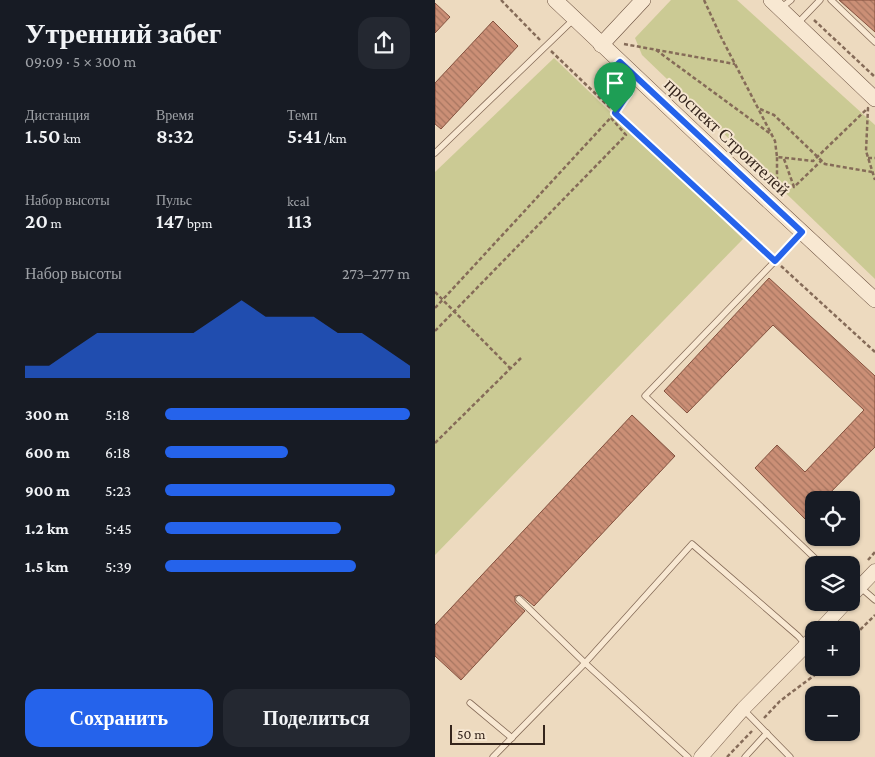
<!DOCTYPE html>
<html lang="ru">
<meta charset="utf-8">
<style>
body{margin:0;font-family:"Crimson Pro",serif;background:#242831;color:#f1f3f6;height:100vh;display:flex;flex-direction:column;font-size:19px;white-space:nowrap}
*{box-sizing:border-box;margin:0}
p{font-size:16px;color:#9ea1a6}
.icon{flex:none;width:28px;height:28px;fill:none;stroke:currentColor;stroke-width:2;stroke-linecap:round;stroke-linejoin:round}
.map{position:relative;flex:1;overflow:hidden}
.sheet{display:flex;flex-direction:column;background:#171b24;width:435px}
.sheet>*{flex:none}
.controls{position:absolute;left:370px;top:491px;display:grid;gap:10px}
.controls a{display:grid;place-items:center;width:55px;height:55px;border-radius:10px;background:#171b24;box-shadow:0 1px 4px #0004;font-size:25px}
.scale{position:absolute;left:15px;bottom:12px;width:95px;box-sizing:border-box;padding-left:5px;border:2px solid #35251c;border-top:0;font-size:14px;line-height:18px;white-space:nowrap;color:#35251c;-webkit-text-stroke:4px #f5e5cf;paint-order:stroke}
.pin{position:absolute;display:grid;place-items:center;width:42px;height:42px;color:#fff;margin:-51px -21px;border-radius:50% 50% 50% 0;rotate:-45deg;box-shadow:0 0 5px #0007}
.pin .icon{rotate:45deg}
.round{display:grid;place-items:center;flex:none;width:52px;height:52px;border-radius:15px;background:#242831}
.headline{display:flex;align-items:center;justify-content:space-between;height:85px;padding:0 25px}
h1{font-size:28px;font-weight:600;line-height:38px}
.metrics{display:grid;grid-template-columns:repeat(3,1fr);gap:8px;height:85px;padding:5px 25px}
.metrics div{display:grid;align-content:center}
.metrics b{font-size:21px;font-weight:600}
.metrics small{font-size:14px;font-weight:400}
.metrics p{font-size:14px}
.chart{height:140px;padding:10px 25px}
.chart p{display:flex;justify-content:space-between}
.chart svg{width:100%;height:90px;margin-top:5px;fill:#2563eb;opacity:.7}
.cta{display:flex;gap:10px;margin-top:auto;padding:10px 25px}
.cta a{flex:1;height:58px;border-radius:15px;background:#2563eb;color:#fff;font-size:20px;font-weight:600;line-height:58px;text-align:center}
.cta a+a{background:#242831;color:#f1f3f6}
ul{padding:0 25px;list-style:none;font-size:16px}
li{display:grid;grid-template-columns:80px 60px 1fr;align-items:center;height:38px}
li i{height:12px;border-radius:6px;background:#2563eb}
main{display:flex;flex:1;min-height:0}
.map>svg:first-child{display:block}
.park{fill:#cbca94}
.building{fill:url(#building-back-hatch);stroke:#84513e}
.lines{fill:none;stroke-linecap:round;stroke-linejoin:round}
.service-casing{stroke:#856b58;stroke-width:7}
.tertiary-casing{stroke:#856b58;stroke-width:15}
.secondary-casing{stroke:#674c3b;stroke-width:16}
.path{stroke:#856b58;stroke-width:2.5;stroke-dasharray:4 2.5;stroke-linecap:butt}
.service{stroke:#f8e8d2;stroke-width:5.5}
.tertiary{stroke:#f8e8d2;stroke-width:14}
.secondary{stroke:#f8e8d2;stroke-width:15}
.route-casing{stroke:#fff;stroke-width:10}
.route{stroke:#2563eb;stroke-width:6}
.labels{text-anchor:middle;stroke-width:4;stroke-linejoin:round;paint-order:stroke}
.street-label{font-size:18px;fill:#35251c;stroke:#f5e5cf}
</style>
<main>
<section class="sheet">
<div class="headline"><div><h1>Утренний забег</h1><p>09:09 · 5 × 300 m</p></div><a class="round"><svg class="icon" aria-label="share" viewBox="0 0 24 24"><path d="M12 15V3M7 8l5-5 5 5M5 13v7h14v-7"/></svg></a></div>
<div class="metrics">
<div><p>Дистанция</p><b>1.50<small> km</small></b></div>
<div><p>Время</p><b>8:32</b></div>
<div><p>Темп</p><b>5:41<small> /km</small></b></div>
</div>
<div class="metrics">
<div><p>Набор высоты</p><b>20<small> m</small></b></div>
<div><p>Пульс</p><b>147<small> bpm</small></b></div>
<div><p>kcal</p><b>113</b></div>
</div>
<div class="chart"><p><span>Набор высоты</span>273–277 m</p>
<svg viewBox="0 0 160 44" preserveAspectRatio="none"><path d="M0 44V38L10 38L20 30L30 22L40 22L50 22L60 22L70 22L80 14L90 6L100 14L110 14L120 14L130 22L140 22L150 30L160 38V44z"/></svg>
</div>
<ul>
<li><b>300 m</b>5:18<i style="width:100%"></i></li>
<li><b>600 m</b>6:18<i style="width:50%"></i></li>
<li><b>900 m</b>5:23<i style="width:94%"></i></li>
<li><b>1.2 km</b>5:45<i style="width:72%"></i></li>
<li><b>1.5 km</b>5:39<i style="width:78%"></i></li>
</ul>
<div class="cta"><a>Сохранить</a><a>Поделиться</a></div>
</section>
<div class="map">
<svg width="440" height="757" viewBox="0 0 440 757">
<defs>
<pattern id="building-back-hatch" width="6" height="6" patternUnits="userSpaceOnUse" patternTransform="scale(1.25)"><rect width="6" height="6" fill="#cb8f76"/><path d="M-1 5l2 2M0 0l6 6M5-1l2 2" fill="none" stroke="#a67560"/></pattern>
</defs>
<rect width="100%" height="100%" fill="#eddabf"/>
<g class="park">
<polygon points="236,0 302,0 440,125 440,279 207,55 200,38"/>
<polygon points="119,58 308,239 0,555 0,172"/>
</g>
<g class="building">
<polygon points="404,0 440,0 440,32"/>
<polygon points="0,3 15,17 0,33"/>
<polygon points="58,21 83,46 6,129 0,124 0,83"/>
<polygon points="334,278 440,376 440,447 388,500 379,500 379,510 370,519 320,468 342,445 370,472 429,410 338,325 252,413 229,391"/>
<polygon points="197,415 240,456 99,606 86,595 80,596 80,602 90,611 26,680 0,656 0,625"/>
</g>
<g class="lines">
<g class="service-casing">
<g id="service">
<polyline points="396,0 440,42"/>
<polyline points="347,7 356,0"/>
<polyline points="363,23 385,0"/>
<polyline points="0,153 139,19"/>
<polyline points="367,233 210,396 387,565"/>
<polyline points="425,587 440,600"/>
<polyline points="84,599 150,663 253,757"/>
<polyline points="35,703 77,738"/>
<polyline points="308,709 355,757"/>
<polyline points="58,757 150,663 257,544 363,636 371,645"/>
<polyline points="310,757 332,733"/>
</g>
</g>
<g class="tertiary-casing">
<g id="tertiary">
<polyline points="416,596 440,571"/>
<polyline points="385,630 411,602"/>
<polyline points="266,757 308,709 379,637"/>
</g>
</g>
<g class="secondary-casing">
<g id="secondary">
<polyline points="120,0 268,140 440,300"/>
<polyline points="336,0 440,99"/>
<polyline points="166,45 208,0"/>
</g>
</g>
<g class="path">
<polyline points="66,0 105,40"/>
<polyline points="269,0 286,37 340,141 342,157 378,161 433,108 431,151 440,180"/>
<polyline points="379,20 440,77"/>
<polyline points="189,44 300,64"/>
<polyline points="221,50 337,135"/>
<polyline points="116,51 240,170 334,256"/>
<polyline points="325,109 339,115 390,164 437,172"/>
<polyline points="433,158 440,158"/>
<polyline points="349,159 359,187 387,160"/>
<polyline points="336,185 342,178 342,157"/>
<polyline points="346,266 440,352"/>
<polyline points="0,292 75,368"/>
<polyline points="0,308 180,113 194,92 174,72 175,71"/>
<polyline points="0,331 191,135 176,118"/>
<polyline points="0,443 86,358"/>
<polyline points="433,560 440,552"/>
<polyline points="416,639 440,615"/>
<polyline points="329,718 345,701 389,668"/>
<polyline points="292,757 317,731"/>
</g>
<use href="#service" class="service"/>
<use href="#tertiary" class="tertiary"/>
<use href="#secondary" class="secondary"/>
</g>
<g class="lines">
<g class="route-casing">
<polygon id="route" points="185,62 367,232 340,261 180,113 194,92 174,72"/>
</g>
<use href="#route" class="route"/>
</g>
<g class="labels">
<g class="street-label">
<text transform="translate(292 137) rotate(43)" y="6">проспект Строителей</text>
</g>
</g>
</svg>
<div class="controls">
<a><svg class="icon" aria-label="locate" viewBox="0 0 24 24"><circle cx="12" cy="12" r="6"/><path d="M12 2v4M12 18v4M2 12h4M18 12h4"/></svg></a>
<a><svg class="icon" aria-label="layers" viewBox="0 0 24 24"><path d="M12 4l9 5-9 5-9-5zM3 14l9 5 9-5"/></svg></a>
<a>+</a>
<a>−</a>
</div>
<div class="scale">50 m</div>
<div class="pin" style="left:180px;top:113px;background:#1e9e55"><svg class="icon" aria-label="arrive" viewBox="0 0 24 24"><path d="M6 21V4h12l-3 4 3 4H6"/></svg></div>
</div>
</main>
